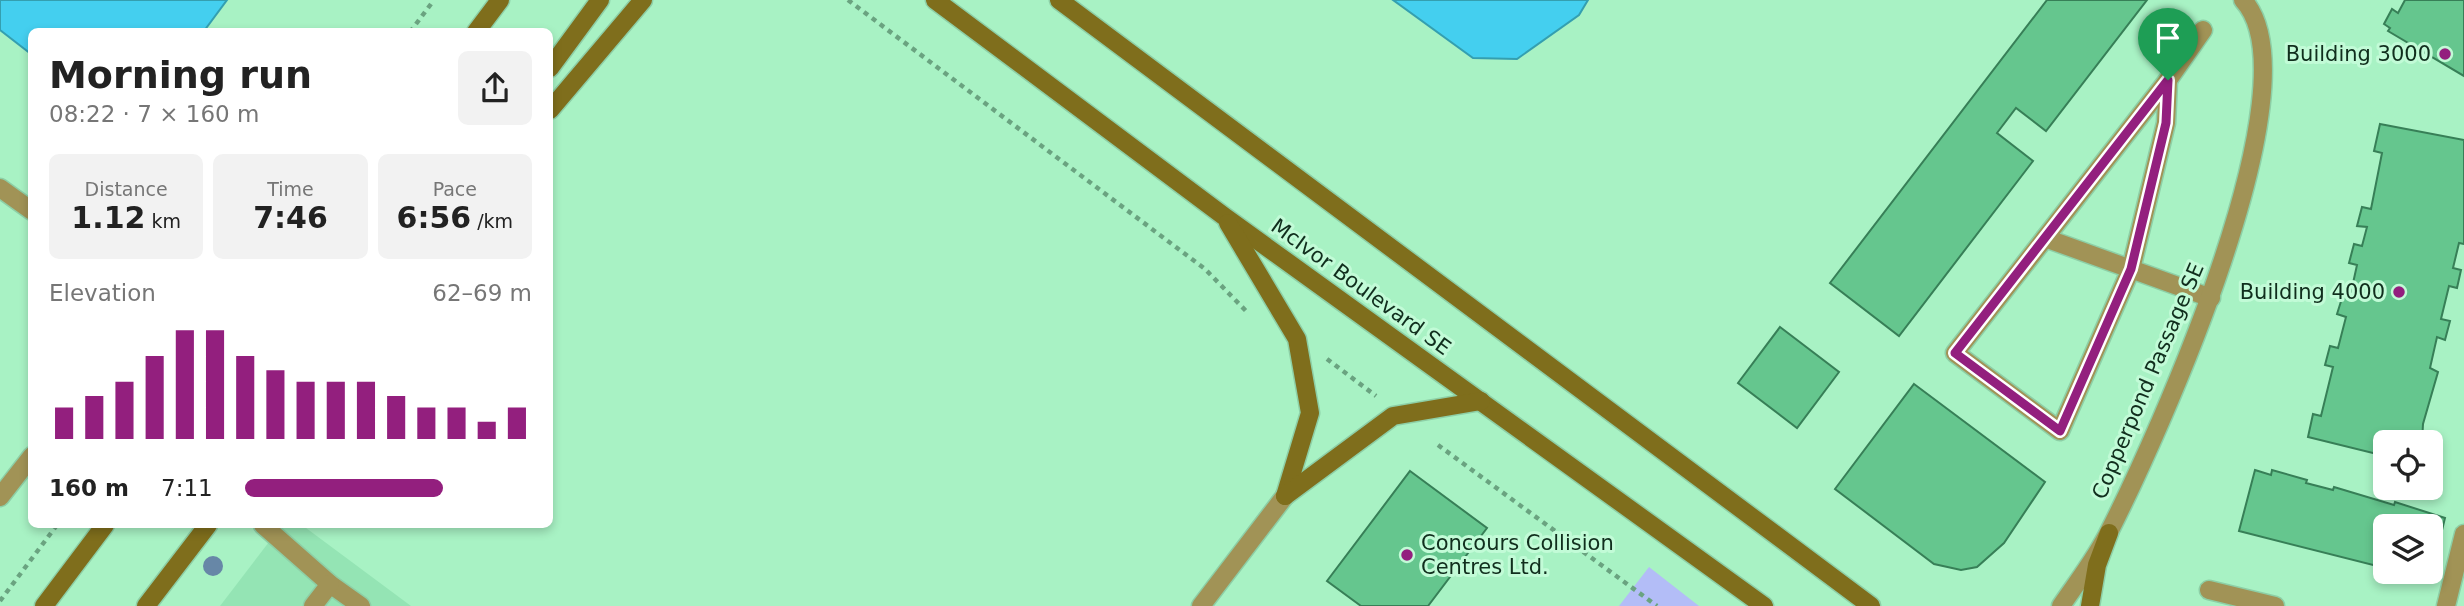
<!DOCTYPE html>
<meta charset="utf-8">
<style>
body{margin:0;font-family:"DejaVu Sans",sans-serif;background:#f2f2f2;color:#222;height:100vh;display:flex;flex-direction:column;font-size:26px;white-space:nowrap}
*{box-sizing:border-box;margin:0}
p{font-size:23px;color:#767676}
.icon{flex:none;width:38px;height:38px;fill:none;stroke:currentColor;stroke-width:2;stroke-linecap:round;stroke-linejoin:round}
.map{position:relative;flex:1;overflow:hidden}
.details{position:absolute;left:28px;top:28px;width:525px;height:500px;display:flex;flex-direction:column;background:#fff;border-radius:10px;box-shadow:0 4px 10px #0003}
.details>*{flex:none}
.controls{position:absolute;left:2373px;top:430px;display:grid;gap:14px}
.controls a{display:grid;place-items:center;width:70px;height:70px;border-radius:10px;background:#fff;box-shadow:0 4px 10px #0003;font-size:35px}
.pin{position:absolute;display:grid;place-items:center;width:60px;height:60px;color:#fff;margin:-72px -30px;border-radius:50% 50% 50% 0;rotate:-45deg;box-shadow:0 0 7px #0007}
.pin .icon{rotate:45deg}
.round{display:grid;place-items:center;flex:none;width:74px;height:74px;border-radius:10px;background:#f2f2f2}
.overview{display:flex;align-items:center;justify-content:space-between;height:119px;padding:0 21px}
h1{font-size:38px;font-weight:700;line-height:52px}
.metrics{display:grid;grid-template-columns:repeat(3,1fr);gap:10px;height:119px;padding:7px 21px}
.metrics div{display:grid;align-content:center;border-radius:10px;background:#f2f2f2;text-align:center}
.metrics b{font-size:30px;font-weight:700}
.metrics small{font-size:19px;font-weight:400}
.metrics p{font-size:19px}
.chart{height:196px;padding:14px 21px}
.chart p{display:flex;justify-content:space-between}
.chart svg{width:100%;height:126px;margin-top:7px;stroke:#931f7e;stroke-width:6}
ul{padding:0 21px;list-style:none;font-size:23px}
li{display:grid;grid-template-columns:112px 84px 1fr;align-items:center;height:52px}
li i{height:18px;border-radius:9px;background:#931f7e}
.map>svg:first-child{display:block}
.built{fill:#94e4b4}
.green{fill:#b3bdf7}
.water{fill:#44cfef;stroke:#349fb0;stroke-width:2}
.building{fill:#65c68e;stroke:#377f57;stroke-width:2}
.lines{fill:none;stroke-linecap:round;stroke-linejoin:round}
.lane-casing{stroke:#8dcfa6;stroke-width:21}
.street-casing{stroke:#8dcfa6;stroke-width:21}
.secondary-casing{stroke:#8dcfa6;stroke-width:21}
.path{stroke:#6aa380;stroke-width:4.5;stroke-dasharray:5 5;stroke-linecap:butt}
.lane{stroke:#a19356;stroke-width:18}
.street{stroke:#a19356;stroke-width:18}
.secondary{stroke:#7f6e1c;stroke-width:18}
.tree{fill:#6787a7}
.route-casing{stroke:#fff;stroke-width:14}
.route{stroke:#931f7e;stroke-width:9}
.poi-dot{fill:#931f7e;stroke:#c2fbd7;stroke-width:2.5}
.labels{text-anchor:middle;stroke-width:6;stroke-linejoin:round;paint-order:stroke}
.poi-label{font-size:21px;fill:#102e1d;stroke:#c2fbd7;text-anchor:end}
.street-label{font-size:21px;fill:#102e1d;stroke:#c2fbd7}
</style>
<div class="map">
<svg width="2464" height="606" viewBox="0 0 2464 606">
<rect width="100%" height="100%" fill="#a8f2c4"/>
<polygon class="built" points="282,525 302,525 411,606 220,606"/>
<polygon class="green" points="1649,567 1699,606 1619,606"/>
<g class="water">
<polygon points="0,0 227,0 204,31 32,32 31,54 0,30"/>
<polygon points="1393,0 1588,0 1579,15 1517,59 1473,58"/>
</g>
<g class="building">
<polygon points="2047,0 2147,0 2046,131 2016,108 1997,133 2033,161 1899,336 1830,283"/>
<polygon points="2405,0 2464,0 2464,76 2388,31 2390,28 2384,24 2392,9 2398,13"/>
<polygon points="2380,124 2464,140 2464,244 2459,243 2453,268 2461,270 2457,288 2449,286 2441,319 2450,321 2445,340 2437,337 2430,368 2438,372 2423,424 2422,443 2385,443 2385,456 2308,437 2313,414 2321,416 2333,367 2325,365 2330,346 2338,348 2346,317 2337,314 2343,295 2350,297 2357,265 2349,263 2354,244 2362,246 2367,227 2357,226 2362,207 2371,209 2382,153 2374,151"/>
<polygon points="1780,327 1839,372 1797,428 1738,383"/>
<polygon points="1914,384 2045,482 2004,543 1977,567 1961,570 1934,564 1835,489"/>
<polygon points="2255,470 2271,475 2272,470 2307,480 2306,483 2333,490 2334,487 2394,505 2395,502 2445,518 2430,579 2401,572 2431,572 2431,527 2385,527 2385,568 2239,531"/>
<polygon points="1410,471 1487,528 1428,606 1361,606 1327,581"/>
</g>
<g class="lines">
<g class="lane-casing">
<g id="lane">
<polyline points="2203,30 2168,80 2045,238 2211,298"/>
<polyline points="0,188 32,211"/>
<polyline points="2045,238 1955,353 2060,431 2131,269 2166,123 2168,80"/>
<polyline points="0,497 32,456"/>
<polyline points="263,525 330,584 361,606"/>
<polyline points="2209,590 2275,606"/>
<polyline points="313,606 330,584"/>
<path d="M2061 606C2078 581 2097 557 2110 530 2156 439 2319 82 2243 0"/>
<polyline points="2446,606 2464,534"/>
</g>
</g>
<g class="street-casing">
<polyline id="street" points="1201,606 1285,496"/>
</g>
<g class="secondary-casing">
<g id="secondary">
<polyline points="935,0 1225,217 1764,606"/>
<polyline points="1059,0 1871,606"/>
<polyline points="476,32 500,0"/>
<polyline points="550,68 600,0"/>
<polyline points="550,110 643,0"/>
<polyline points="1228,223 1297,339 1310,413 1285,496"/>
<polyline points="1285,496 1393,416 1481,401"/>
<polyline points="44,606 105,525"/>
<polyline points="146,606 208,525"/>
<polyline points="2090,606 2097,565 2109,533"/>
</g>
</g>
<g class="path">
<polyline points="848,0 1205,269 1249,314"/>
<polyline points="410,32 434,0"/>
<polyline points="1327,359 1376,396"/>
<polyline points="1438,445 1657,606"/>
<polyline points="0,601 57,525"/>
</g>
<use href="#lane" class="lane"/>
<use href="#street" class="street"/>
<use href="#secondary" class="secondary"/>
</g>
<circle class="tree" cx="213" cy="566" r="10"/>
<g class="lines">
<g class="route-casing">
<polygon id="route" points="2168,80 2166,123 2131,269 2060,431 1955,353"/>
</g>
<use href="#route" class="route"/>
</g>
<g class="poi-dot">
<circle cx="2445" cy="54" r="7"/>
<circle cx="2399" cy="292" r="7"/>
<circle cx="1407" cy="555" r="7"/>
</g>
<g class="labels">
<g class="poi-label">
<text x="2431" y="61">Building 3000</text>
<text x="2385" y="299">Building 4000</text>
<text x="1421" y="550" text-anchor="start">Concours Collision<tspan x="1421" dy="24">Centres Ltd.</tspan></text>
</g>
<g class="street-label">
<text transform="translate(1361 287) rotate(36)" y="7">McIvor Boulevard SE</text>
<text transform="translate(2148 381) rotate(-67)" y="7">Copperpond Passage SE</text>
</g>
</g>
</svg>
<div class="controls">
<a><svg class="icon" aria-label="locate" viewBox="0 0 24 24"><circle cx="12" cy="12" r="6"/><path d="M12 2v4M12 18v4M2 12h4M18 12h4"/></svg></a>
<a><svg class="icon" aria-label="layers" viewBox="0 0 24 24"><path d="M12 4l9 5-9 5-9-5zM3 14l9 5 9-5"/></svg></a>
</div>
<div class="pin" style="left:2168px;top:80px;background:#1e9e55"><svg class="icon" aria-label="arrive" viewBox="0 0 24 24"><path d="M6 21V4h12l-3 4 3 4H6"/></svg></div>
<section class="details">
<div class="overview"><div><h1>Morning run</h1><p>08:22 · 7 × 160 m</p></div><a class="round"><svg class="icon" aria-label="share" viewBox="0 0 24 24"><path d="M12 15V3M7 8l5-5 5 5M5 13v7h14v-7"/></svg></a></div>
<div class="metrics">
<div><p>Distance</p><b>1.12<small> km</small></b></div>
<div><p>Time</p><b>7:46</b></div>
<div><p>Pace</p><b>6:56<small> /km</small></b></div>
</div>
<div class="chart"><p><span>Elevation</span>62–69 m</p>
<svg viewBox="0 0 160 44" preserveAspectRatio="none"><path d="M5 44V33M15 44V29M25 44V24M35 44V15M45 44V6M55 44V6M65 44V15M75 44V20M85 44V24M95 44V24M105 44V24M115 44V29M125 44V33M135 44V33M145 44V38M155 44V33"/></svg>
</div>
<ul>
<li><b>160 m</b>7:11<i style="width:69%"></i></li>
</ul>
</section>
</div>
